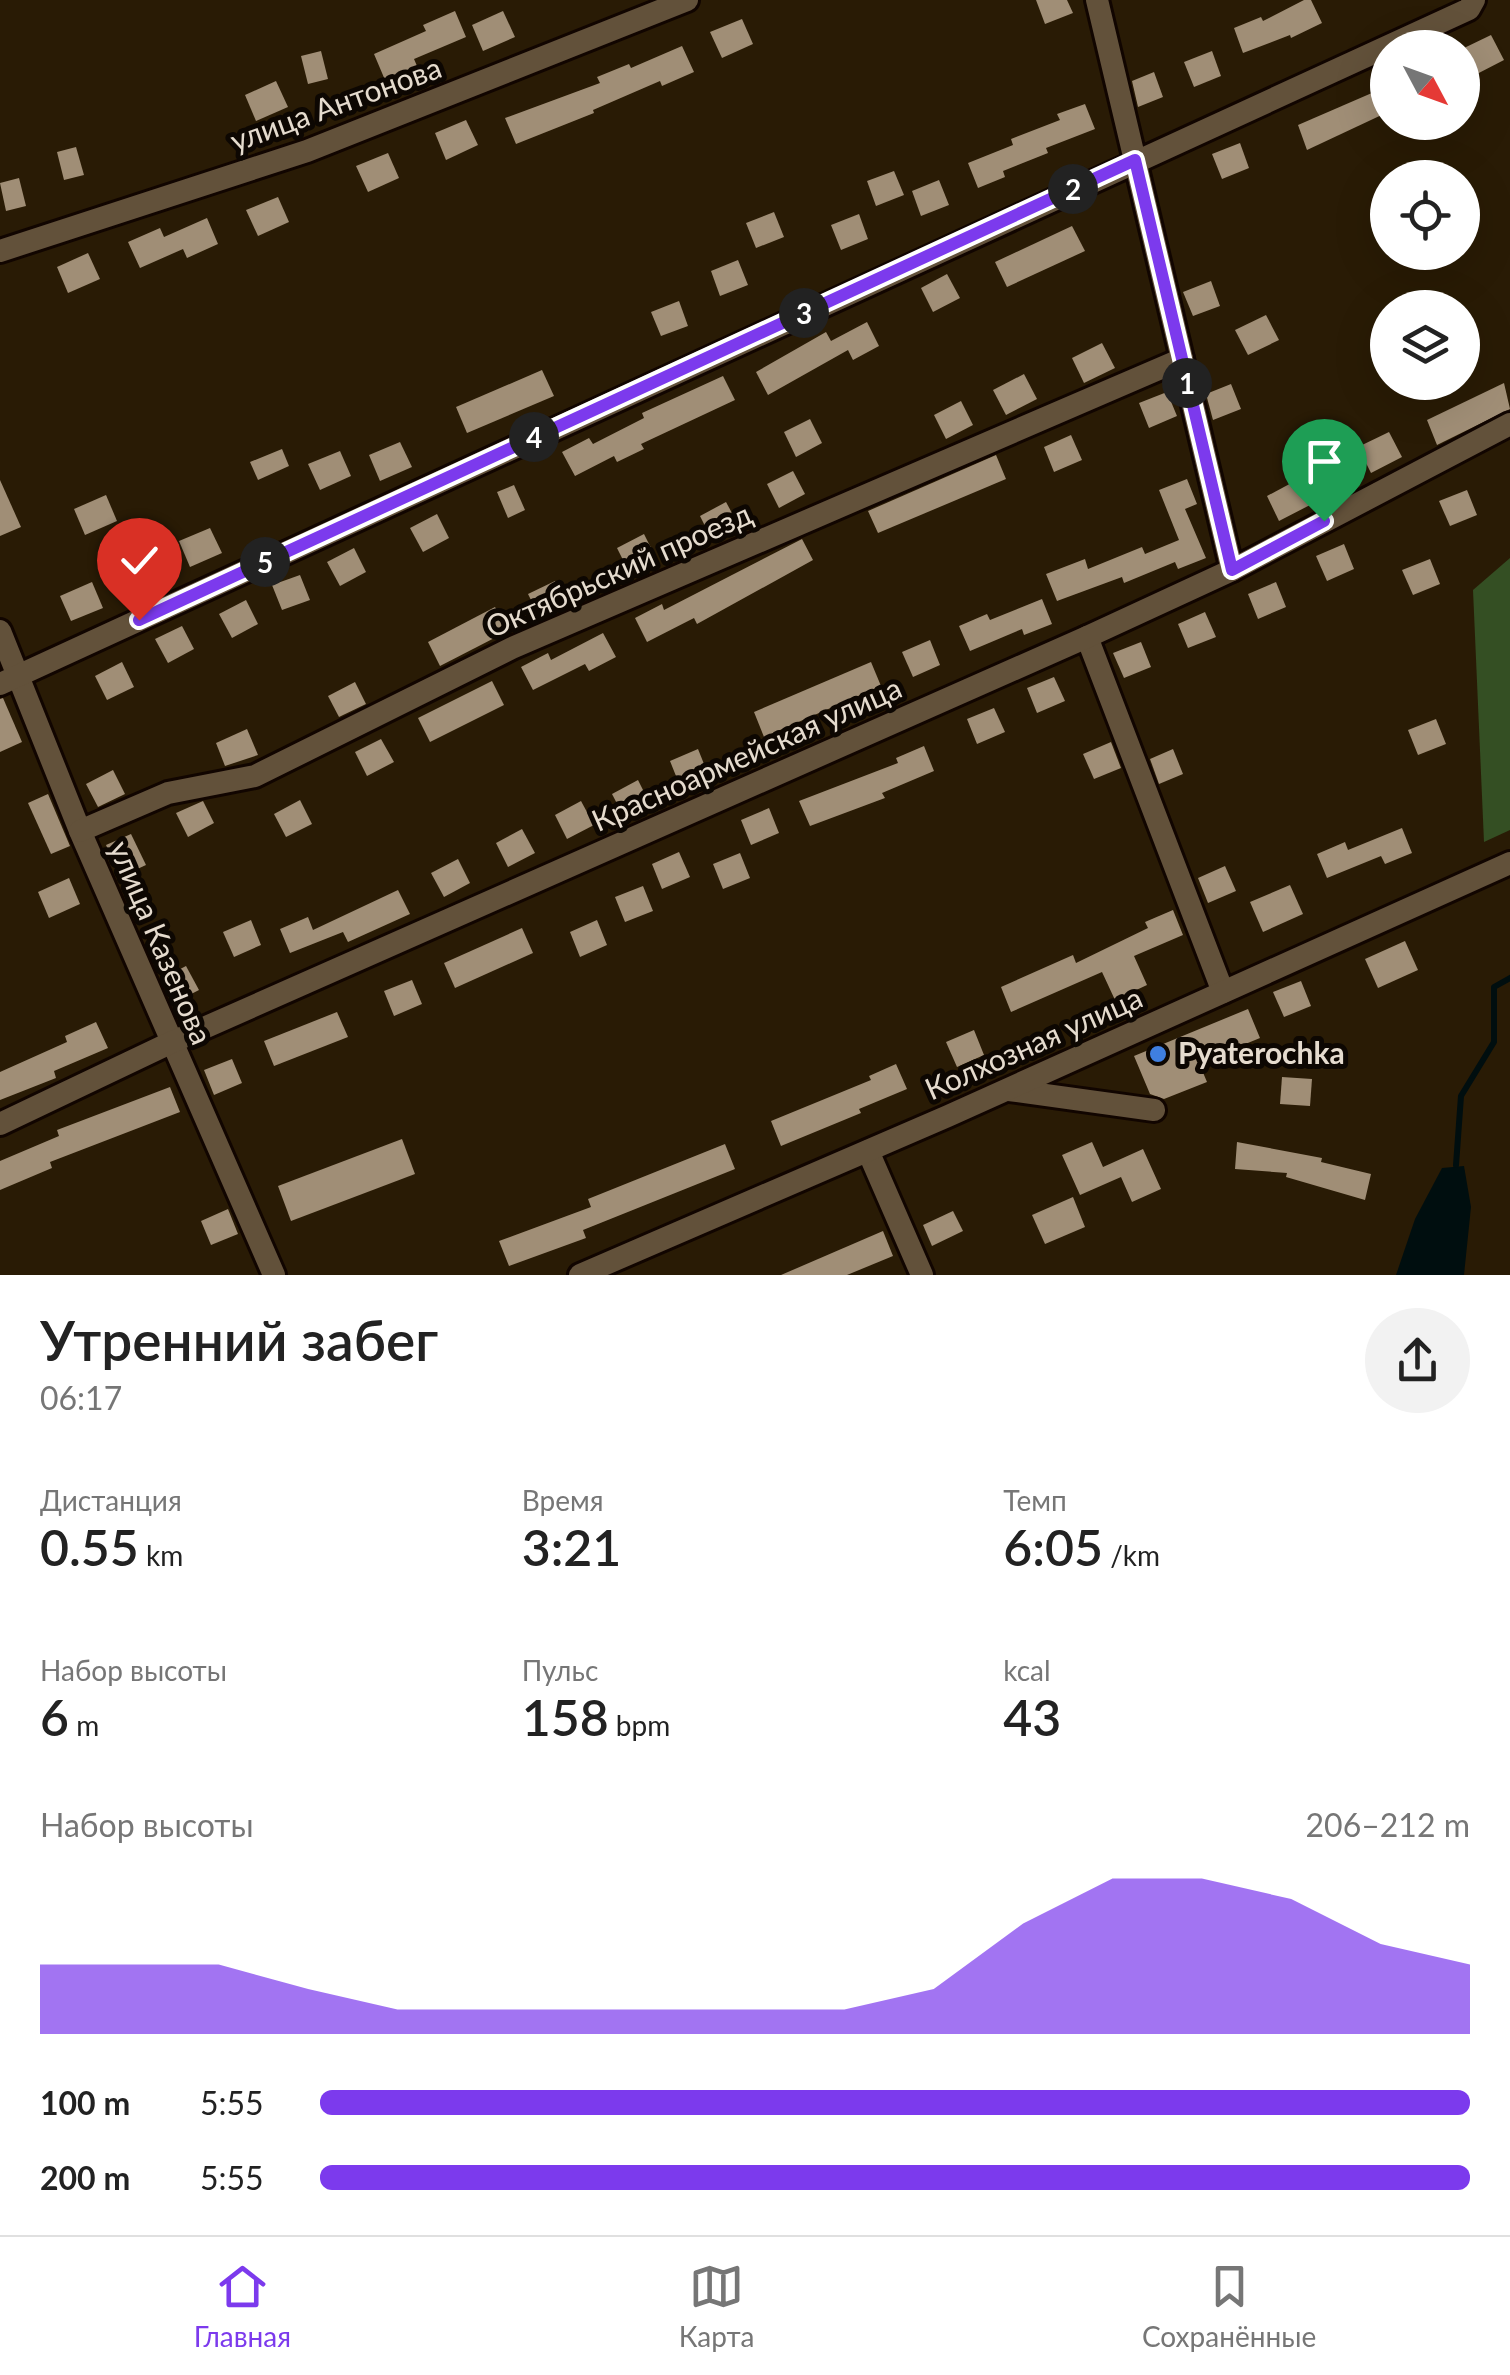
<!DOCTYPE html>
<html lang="ru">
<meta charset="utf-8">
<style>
body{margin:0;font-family:Lato,sans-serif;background:#f2f2f2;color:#222;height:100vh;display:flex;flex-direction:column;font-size:38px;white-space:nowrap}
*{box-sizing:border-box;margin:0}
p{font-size:32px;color:#767676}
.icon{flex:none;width:55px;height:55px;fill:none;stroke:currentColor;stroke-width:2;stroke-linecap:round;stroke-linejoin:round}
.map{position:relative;height:1275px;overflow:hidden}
.panel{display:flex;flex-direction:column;background:#fff;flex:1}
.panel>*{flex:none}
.needle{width:65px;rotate:131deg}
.tools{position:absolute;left:1370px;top:30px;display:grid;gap:20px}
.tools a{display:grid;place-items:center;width:110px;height:110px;border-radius:50%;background:#fff;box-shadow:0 10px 40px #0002;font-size:50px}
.pin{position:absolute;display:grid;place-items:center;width:85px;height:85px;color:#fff;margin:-102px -42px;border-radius:50% 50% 50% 0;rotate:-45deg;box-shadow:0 0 10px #0007}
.pin .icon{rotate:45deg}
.km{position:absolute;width:50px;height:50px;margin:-25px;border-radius:50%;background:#222;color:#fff;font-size:28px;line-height:50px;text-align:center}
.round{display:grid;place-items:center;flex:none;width:105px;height:105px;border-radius:52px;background:#f2f2f2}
.head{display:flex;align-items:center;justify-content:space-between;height:170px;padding:0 40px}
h1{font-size:55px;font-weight:600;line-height:75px}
.metrics{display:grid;grid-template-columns:repeat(3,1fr);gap:15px;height:170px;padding:10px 40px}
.metrics div{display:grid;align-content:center}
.metrics b{font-size:50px;font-weight:600}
.metrics small{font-size:28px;font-weight:400}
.metrics p{font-size:28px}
.chart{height:280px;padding:20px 40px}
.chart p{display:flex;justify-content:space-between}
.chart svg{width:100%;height:180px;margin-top:10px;fill:#7c3aed;opacity:.7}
ul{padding:0 40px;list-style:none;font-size:32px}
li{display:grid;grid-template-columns:160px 120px 1fr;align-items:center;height:75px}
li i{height:25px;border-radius:12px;background:#7c3aed}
.tab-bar{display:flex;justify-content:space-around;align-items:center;height:140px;border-top:2px solid #e0e0e0;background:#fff;font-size:28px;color:#767676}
.tab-bar a{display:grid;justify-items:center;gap:5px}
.tab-bar .current{color:#7c3aed}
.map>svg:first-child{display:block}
.forest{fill:#344f23}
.water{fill:#000e0f}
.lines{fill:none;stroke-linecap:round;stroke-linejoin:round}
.stream{stroke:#000e0f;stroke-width:6}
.building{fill:#a08e76}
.minor-casing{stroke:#110500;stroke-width:28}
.minor{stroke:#62513a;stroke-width:22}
.route-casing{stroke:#fff;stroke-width:20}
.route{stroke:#7c3aed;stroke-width:12}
.shop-dot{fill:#3f7fe0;stroke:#0d0702;stroke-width:4}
.labels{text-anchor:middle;stroke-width:10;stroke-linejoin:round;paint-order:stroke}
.street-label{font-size:30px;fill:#e5dbce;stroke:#0d0702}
.poi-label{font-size:30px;font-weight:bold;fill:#e5dbce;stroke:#0d0702;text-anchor:start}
</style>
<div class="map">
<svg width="1510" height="1275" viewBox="0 0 1510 1275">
<rect width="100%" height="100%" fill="#291b05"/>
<polygon class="forest" points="1510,558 1510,830 1484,842 1473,590"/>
<polygon class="water" points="1464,1166 1471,1207 1464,1275 1396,1275 1415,1219 1442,1168"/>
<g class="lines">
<polyline class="stream" points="1456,1165 1461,1096 1494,1042 1494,987 1510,978"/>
</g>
<g class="building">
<polygon points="1036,0 1067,0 1073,13 1045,24"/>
<polygon points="1304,0 1311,0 1322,23 1291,38 1290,35 1243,53 1234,28 1261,17 1263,21"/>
<polygon points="455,11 466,37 414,59 417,66 385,80 374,54 426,31 423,25"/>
<polygon points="503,11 515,37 483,51 472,25"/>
<polygon points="742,19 753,44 722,58 710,32"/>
<polygon points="1491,35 1504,60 1473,76 1462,49"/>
<polygon points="682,46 694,72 662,86 660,81 593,110 594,113 516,144 505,118 600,83 597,77 629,64 631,68"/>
<polygon points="321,51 328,79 308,84 301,56"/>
<polygon points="1212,51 1221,76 1194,87 1184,62"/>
<polygon points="1154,72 1163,97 1138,107 1132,81"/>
<polygon points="276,81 288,107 256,121 245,95"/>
<polygon points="1388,86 1388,112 1307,150 1298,125"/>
<polygon points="1085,104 1095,129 1046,148 1048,153 1003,171 1005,177 978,188 968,163 1013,145 1011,139 1060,120 1057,114"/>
<polygon points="466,120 478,145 446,160 435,133"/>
<polygon points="1240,143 1249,168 1222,179 1212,154"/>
<polygon points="76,147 84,175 64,180 57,152"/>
<polygon points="388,153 399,178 368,192 356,166"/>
<polygon points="894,171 904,195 876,206 867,181"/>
<polygon points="19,178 26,206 6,211 0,183"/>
<polygon points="939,180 949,205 921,216 912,191"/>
<polygon points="278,197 289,222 258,236 246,210"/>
<polygon points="774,212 784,237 756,248 746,223"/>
<polygon points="859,214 868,239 841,250 831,225"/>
<polygon points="207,218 218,244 187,258 183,249 140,268 128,242 160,228 164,237"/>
<polygon points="1072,226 1085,251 1007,287 995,262"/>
<polygon points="88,253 100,279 68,293 57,267"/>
<polygon points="738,260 748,285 720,296 711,271"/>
<polygon points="947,274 960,298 933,312 921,288"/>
<polygon points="1211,281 1220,306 1193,316 1183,292"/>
<polygon points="679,301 688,326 661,336 651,312"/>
<polygon points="1266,315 1279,340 1248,355 1235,330"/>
<polygon points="867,322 879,346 853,360 848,350 768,395 756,372 826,332 831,341"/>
<polygon points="1102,343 1115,368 1084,383 1072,358"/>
<polygon points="542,370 554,396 467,433 456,407"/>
<polygon points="1024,374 1037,399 1006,415 993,390"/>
<polygon points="723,376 735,400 641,444 644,449 617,462 614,456 575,476 562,452 589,438 593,444 644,418 642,413"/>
<polygon points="1504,383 1510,409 1437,445 1427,420"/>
<polygon points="1231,384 1241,409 1213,420 1206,394"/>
<polygon points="1167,392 1177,416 1149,428 1139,403"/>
<polygon points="961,401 973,425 946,439 934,415"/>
<polygon points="810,419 822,443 796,457 784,432"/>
<polygon points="1389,432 1402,457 1371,473 1358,447"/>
<polygon points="1071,435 1082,460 1054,472 1044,447"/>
<polygon points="400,442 412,467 380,481 369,455"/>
<polygon points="1334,444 1346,469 1316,485 1303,459"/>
<polygon points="282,449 289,466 258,480 250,462"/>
<polygon points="340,451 351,476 320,490 308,464"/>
<polygon points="996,455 1006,479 878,533 868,511"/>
<polygon points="793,471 805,494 779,508 767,484"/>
<polygon points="1187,479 1197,504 1185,509 1206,558 1178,569 1175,562 1124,583 1122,577 1057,601 1046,574 1085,559 1088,569 1142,547 1145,554 1179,540 1159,490"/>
<polygon points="0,480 21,527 0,536"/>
<polygon points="1297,480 1310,505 1279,521 1267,496"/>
<polygon points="514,485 525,510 508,518 497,492"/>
<polygon points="1467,490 1477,515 1450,526 1439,501"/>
<polygon points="106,495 117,521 85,535 74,509"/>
<polygon points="726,502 739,526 712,540 700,516"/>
<polygon points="437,514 449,538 423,552 410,528"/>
<polygon points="210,528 222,553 190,567 179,541"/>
<polygon points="644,534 656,558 629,572 617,548"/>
<polygon points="802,539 813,560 697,624 694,618 647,642 635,618 662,604 664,610"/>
<polygon points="1344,544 1354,569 1327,581 1316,556"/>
<polygon points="354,548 366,572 340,586 327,562"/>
<polygon points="1430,559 1440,584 1413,595 1402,570"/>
<polygon points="300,575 310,600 282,610 272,585"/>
<polygon points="555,581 567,605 540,618 528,594"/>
<polygon points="92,582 103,608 71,621 60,596"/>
<polygon points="1276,582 1286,607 1258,619 1248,594"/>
<polygon points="1042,599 1052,624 1024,635 1022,629 970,651 959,626 987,614 990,620"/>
<polygon points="246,600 258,624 232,638 219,614"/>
<polygon points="495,607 508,631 440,666 428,642"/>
<polygon points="1205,612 1216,637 1188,648 1178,624"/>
<polygon points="182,626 194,649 168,663 155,639"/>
<polygon points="603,633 616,657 589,671 585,664 533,690 521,667 548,653 551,660"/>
<polygon points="930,640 940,665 913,677 902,652"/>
<polygon points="1141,642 1151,667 1124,678 1113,653"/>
<polygon points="122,662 134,687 107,700 95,676"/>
<polygon points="871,662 881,686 764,737 754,712"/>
<polygon points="1054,677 1065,701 1037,713 1027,688"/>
<polygon points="492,681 504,705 430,742 418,718"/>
<polygon points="355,682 366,704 339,717 328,696"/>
<polygon points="3,698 22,742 0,752 0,699"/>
<polygon points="994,708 1005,732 977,744 967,719"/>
<polygon points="1436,719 1446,744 1418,755 1408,730"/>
<polygon points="247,729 258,755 225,766 216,743"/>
<polygon points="381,739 394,762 367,776 355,752"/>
<polygon points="1111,742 1121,768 1094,779 1083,754"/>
<polygon points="924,746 934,771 882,793 885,798 810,826 799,801 898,763 896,758"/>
<polygon points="698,749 708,774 680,786 670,761"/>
<polygon points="1173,749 1183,774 1159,784 1150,759"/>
<polygon points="113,770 125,794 98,807 86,784"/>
<polygon points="638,780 650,804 624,817 612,794"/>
<polygon points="48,794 70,846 51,854 28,803"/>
<polygon points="300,800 312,824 286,837 274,814"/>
<polygon points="203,801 214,823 188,837 176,813"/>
<polygon points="581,801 594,825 567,839 555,815"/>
<polygon points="769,808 779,833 751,845 741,820"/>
<polygon points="1402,828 1412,853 1385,864 1381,856 1327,878 1317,854 1345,842 1348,850"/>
<polygon points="522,829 535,853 508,867 496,843"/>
<polygon points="131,834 146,865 120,877 106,845"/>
<polygon points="679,852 690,877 662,889 652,864"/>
<polygon points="740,853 750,878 723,889 713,864"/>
<polygon points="458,859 470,883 444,897 431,873"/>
<polygon points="1225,866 1236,891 1208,903 1198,878"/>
<polygon points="69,878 80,904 49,918 38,892"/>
<polygon points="1290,885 1303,914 1263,932 1250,902"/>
<polygon points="643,886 653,911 625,922 615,897"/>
<polygon points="398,890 410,914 348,942 343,932 290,953 280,929 308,917 313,930"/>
<polygon points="1173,910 1183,935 1134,956 1147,985 1115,1000 1102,972 1011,1012 1001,987 1073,955 1076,963 1148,928 1145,922"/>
<polygon points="251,920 261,945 234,957 223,932"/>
<polygon points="597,920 607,945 580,957 570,932"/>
<polygon points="522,928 533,953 455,988 444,963"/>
<polygon points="1405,941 1418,970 1378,988 1365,959"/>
<polygon points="186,966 199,990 172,1004 161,979"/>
<polygon points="412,980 422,1004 394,1016 384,991"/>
<polygon points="1301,981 1311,1006 1284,1017 1273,992"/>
<polygon points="1248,1009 1260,1038 1199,1063 1207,1082 1164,1099 1150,1094 1134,1056"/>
<polygon points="337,1012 348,1037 274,1066 264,1041"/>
<polygon points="96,1022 108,1048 54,1071 56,1078 0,1100 0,1072 67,1042 65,1036"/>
<polygon points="974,1030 984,1055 957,1067 946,1042"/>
<polygon points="232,1059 242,1083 214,1095 204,1070"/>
<polygon points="896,1064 907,1089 859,1109 861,1113 781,1146 771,1121 871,1080 869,1076"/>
<polygon points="1282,1077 1312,1079 1310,1106 1280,1104"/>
<polygon points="170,1087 180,1112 50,1162 52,1168 0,1190 0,1161 59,1136 57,1130"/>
<polygon points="402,1139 415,1174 291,1221 278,1186"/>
<polygon points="1092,1142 1103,1167 1143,1149 1161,1189 1132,1202 1121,1177 1080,1195 1062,1155"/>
<polygon points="1237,1142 1322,1158 1321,1162 1371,1174 1365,1200 1286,1177 1287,1173 1235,1169"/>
<polygon points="725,1144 735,1169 583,1230 586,1238 509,1266 499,1241 591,1207 588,1199"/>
<polygon points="1073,1197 1085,1227 1045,1244 1032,1215"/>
<polygon points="228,1209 238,1234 211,1245 201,1221"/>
<polygon points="953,1211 963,1231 932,1246 923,1225"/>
<polygon points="883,1231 893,1256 847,1275 781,1275"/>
</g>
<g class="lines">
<g class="minor-casing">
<g id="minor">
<polyline points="1097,0 1232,570"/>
<polyline points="0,251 307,151 687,0"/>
<polyline points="0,631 80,831 274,1275"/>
<polyline points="1087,637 1223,992"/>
<polyline points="0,684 1469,9 1474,0"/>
<polyline points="80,831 168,793 255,776 512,648 1182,359"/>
<polyline points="1009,1090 1154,1110"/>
<polyline points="0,1124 170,1043 1087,637 1232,570 1510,424"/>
<polyline points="868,1151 922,1275"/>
<polyline points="580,1275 948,1116 1510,863"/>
</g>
</g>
<use href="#minor" class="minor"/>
</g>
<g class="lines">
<g class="route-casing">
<polyline id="route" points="139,620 1135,160 1232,570 1324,521"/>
</g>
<use href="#route" class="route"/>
</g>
<circle class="shop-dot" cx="1158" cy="1054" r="10"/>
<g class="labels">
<g class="street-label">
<text transform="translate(336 105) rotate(-20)" y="10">улица Антонова</text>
<text transform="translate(619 571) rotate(-24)" y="10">Октябрьский проезд</text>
<text transform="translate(747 755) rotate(-24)" y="10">Красноармейская улица</text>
<text transform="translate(160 943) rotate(67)" y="10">улица Казенова</text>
<text transform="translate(1034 1044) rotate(-24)" y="10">Колхозная улица</text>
</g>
<g class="poi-label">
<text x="1178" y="1064">Pyaterochka</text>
</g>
</g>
</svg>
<div class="tools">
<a><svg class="needle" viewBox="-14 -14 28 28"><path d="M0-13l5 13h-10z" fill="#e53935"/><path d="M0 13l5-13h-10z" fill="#767676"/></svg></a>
<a><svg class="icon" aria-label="locate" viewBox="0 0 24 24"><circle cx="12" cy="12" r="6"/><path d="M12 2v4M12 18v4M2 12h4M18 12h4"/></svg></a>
<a><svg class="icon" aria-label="layers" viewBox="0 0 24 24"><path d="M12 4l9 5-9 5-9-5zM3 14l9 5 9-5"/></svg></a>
</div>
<div class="pin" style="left:1324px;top:521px;background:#1e9e55"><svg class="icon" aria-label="arrive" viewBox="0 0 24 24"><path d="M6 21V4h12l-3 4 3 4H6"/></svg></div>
<div class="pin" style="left:139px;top:620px;background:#d93025"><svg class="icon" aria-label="check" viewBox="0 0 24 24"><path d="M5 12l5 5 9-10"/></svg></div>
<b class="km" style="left:1187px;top:383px">1</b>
<b class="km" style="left:1073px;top:189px">2</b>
<b class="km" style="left:804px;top:313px">3</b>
<b class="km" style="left:534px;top:437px">4</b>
<b class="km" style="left:265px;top:562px">5</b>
</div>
<section class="panel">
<div class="head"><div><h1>Утренний забег</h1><p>06:17</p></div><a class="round"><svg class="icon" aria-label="share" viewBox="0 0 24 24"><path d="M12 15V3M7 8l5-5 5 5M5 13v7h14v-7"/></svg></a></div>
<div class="metrics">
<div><p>Дистанция</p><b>0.55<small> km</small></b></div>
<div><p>Время</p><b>3:21</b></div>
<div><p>Темп</p><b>6:05<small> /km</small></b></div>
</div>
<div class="metrics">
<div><p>Набор высоты</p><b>6<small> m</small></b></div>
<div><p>Пульс</p><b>158<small> bpm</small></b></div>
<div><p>kcal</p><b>43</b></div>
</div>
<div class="chart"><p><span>Набор высоты</span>206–212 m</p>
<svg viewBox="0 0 160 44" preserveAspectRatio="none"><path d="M0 44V27L10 27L20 27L30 33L40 38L50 38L60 38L70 38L80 38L90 38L100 33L110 17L120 6L130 6L140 11L150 22L160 27V44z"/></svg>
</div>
<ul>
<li><b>100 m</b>5:55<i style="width:100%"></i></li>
<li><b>200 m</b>5:55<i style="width:100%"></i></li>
</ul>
</section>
<nav class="tab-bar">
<a class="current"><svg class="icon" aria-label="home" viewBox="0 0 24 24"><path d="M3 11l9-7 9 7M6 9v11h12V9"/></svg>Главная</a>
<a><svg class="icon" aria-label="map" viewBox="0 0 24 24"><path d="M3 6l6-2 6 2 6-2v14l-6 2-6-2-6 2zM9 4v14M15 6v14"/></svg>Карта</a>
<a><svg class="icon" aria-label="saved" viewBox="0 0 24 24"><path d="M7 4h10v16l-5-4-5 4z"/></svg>Сохранённые</a>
</nav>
